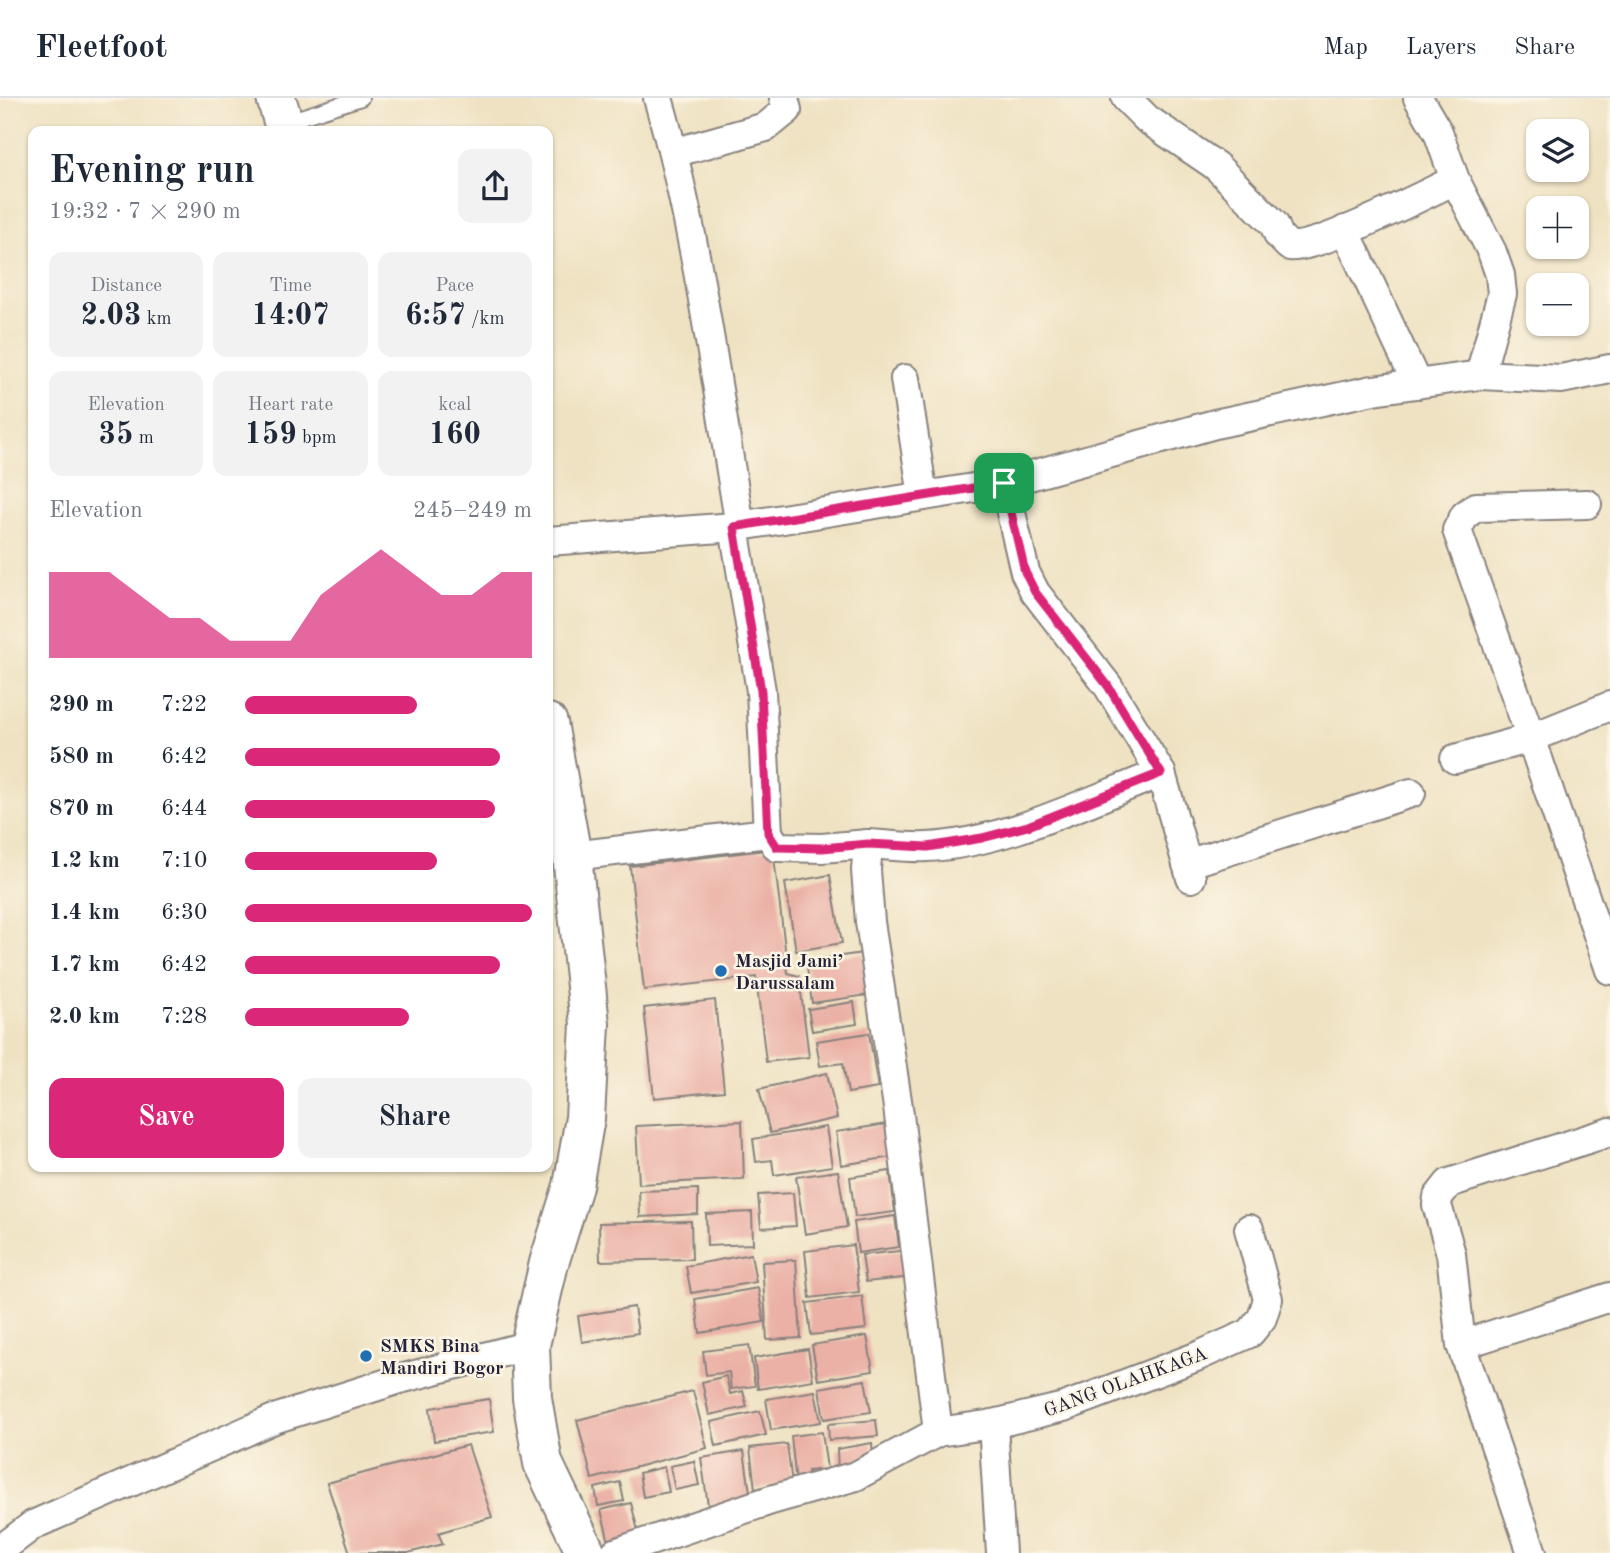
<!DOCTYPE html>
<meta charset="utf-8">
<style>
body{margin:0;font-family:"Old Standard TT",serif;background:#f2f2f3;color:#1f2937;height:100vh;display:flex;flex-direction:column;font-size:26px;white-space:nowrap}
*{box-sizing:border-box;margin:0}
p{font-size:23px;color:#747a83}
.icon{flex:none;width:38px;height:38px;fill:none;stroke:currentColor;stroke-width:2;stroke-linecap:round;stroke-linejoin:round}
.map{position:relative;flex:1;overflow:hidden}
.details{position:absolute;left:28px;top:28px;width:525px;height:1046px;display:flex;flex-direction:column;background:#fff;border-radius:14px;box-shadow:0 2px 5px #0004}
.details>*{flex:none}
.tools{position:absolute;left:1526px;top:21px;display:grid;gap:14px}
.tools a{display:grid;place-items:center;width:63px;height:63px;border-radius:14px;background:#fff;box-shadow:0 2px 5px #0004;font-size:35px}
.pin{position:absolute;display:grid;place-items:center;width:60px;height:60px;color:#fff;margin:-30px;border-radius:14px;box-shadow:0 4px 10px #0006}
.round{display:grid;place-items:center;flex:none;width:74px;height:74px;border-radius:14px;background:#f2f2f3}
.summary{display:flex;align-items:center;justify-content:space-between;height:119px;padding:0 21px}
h1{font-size:38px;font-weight:700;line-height:52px}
.stats{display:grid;grid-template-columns:repeat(3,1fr);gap:10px;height:119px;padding:7px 21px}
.stats div{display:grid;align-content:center;border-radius:14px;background:#f2f2f3;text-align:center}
.stats b{font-size:30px;font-weight:700}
.stats small{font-size:19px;font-weight:400}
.stats p{font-size:19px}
.chart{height:196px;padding:14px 21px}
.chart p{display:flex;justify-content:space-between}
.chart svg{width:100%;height:126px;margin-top:7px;fill:#db2777;opacity:.7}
.action{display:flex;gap:14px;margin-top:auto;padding:14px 21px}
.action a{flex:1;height:80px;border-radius:14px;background:#db2777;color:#fff;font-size:28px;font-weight:700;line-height:80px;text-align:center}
.action a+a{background:#f2f2f3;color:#1f2937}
ul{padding:0 21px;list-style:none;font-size:23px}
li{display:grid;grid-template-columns:112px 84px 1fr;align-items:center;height:52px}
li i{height:18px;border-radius:9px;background:#db2777}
header{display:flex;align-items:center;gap:42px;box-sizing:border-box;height:98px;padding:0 35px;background:#fff;border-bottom:2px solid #e0e1e3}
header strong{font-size:33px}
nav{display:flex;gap:38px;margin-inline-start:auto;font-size:24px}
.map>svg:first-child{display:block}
.building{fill:#ebb0a6}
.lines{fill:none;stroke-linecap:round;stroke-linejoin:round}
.service-casing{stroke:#88827e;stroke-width:18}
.minor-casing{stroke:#88827e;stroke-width:32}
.secondary-casing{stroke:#88827e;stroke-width:42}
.service{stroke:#fff;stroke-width:14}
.minor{stroke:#fff;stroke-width:28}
.secondary{stroke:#fff;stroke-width:38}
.route-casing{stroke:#fff;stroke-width:14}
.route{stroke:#db2777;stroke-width:9}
.poi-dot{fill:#1f6fb2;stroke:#fcf5e5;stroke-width:2.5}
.labels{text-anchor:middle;stroke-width:5;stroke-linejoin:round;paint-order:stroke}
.poi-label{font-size:19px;font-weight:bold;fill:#22223b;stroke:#fcf5e5;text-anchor:start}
.street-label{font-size:19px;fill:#22223b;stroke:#fcf5e5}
</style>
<header>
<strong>Fleetfoot</strong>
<nav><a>Map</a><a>Layers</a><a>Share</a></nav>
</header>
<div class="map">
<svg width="1610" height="1455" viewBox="0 0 1610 1455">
<rect width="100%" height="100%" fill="#fcf5e5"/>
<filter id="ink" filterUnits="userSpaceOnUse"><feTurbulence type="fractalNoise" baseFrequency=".0143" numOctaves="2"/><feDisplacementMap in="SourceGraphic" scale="14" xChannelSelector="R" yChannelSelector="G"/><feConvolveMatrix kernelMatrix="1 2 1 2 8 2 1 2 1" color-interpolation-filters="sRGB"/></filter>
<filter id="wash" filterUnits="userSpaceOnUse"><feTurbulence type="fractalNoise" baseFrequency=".00686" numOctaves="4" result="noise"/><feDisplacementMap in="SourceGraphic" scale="28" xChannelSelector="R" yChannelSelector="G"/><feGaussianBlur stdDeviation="1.57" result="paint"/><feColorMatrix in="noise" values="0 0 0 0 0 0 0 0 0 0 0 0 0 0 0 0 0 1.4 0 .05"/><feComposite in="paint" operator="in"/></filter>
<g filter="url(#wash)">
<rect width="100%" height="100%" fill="#efe2c2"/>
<g id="blocks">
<g class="building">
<polygon points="773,751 788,875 799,878 809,959 766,964 756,879 644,892 630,768"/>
<polygon points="830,777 842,845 796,853 785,785"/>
<polygon points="863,855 868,897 812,905 806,863"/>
<polygon points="715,902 724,993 654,1000 644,910"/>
<polygon points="854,904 857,926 812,933 808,911"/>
<polygon points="869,935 878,990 848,995 843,965 820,968 816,943"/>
<polygon points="827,975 837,1020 770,1035 759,991"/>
<polygon points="742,1023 744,1081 639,1086 636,1028"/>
<polygon points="887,1026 892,1059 841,1067 836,1034"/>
<polygon points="826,1029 832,1068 774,1077 772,1062 756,1064 753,1041"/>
<polygon points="838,1073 847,1129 805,1136 796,1079"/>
<polygon points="890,1073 895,1114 855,1119 850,1079"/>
<polygon points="698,1091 698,1116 640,1119 639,1093"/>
<polygon points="793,1095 796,1128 761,1130 758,1097"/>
<polygon points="752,1114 753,1146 707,1148 706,1116"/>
<polygon points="895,1118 899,1149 858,1155 854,1124"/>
<polygon points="691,1123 692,1161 600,1163 599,1125"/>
<polygon points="853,1147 859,1194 810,1200 805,1153"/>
<polygon points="908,1152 912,1179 866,1184 862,1157"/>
<polygon points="751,1156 756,1184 691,1195 686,1168"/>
<polygon points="796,1162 801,1240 767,1242 762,1164"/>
<polygon points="758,1190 764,1224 700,1235 695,1201"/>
<polygon points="862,1198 866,1231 811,1237 807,1205"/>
<polygon points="634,1209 638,1235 582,1244 578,1218"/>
<polygon points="867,1238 873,1273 818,1282 812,1247"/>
<polygon points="749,1247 755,1288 731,1291 729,1274 706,1277 703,1253"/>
<polygon points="808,1251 813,1282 758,1291 754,1260"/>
<polygon points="726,1278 730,1296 743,1293 747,1309 709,1317 702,1284"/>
<polygon points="865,1282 871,1314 824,1321 819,1290"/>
<polygon points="693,1293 707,1350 592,1381 577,1322"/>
<polygon points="815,1293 821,1324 771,1332 766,1301"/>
<polygon points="489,1301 494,1334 434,1343 430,1310"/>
<polygon points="760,1313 766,1337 716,1348 711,1324"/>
<polygon points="876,1322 878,1338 829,1342 828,1326"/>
<polygon points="822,1334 827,1371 808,1373 809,1384 796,1385 791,1338"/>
<polygon points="872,1345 873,1360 838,1376 837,1351"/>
<polygon points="787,1346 792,1386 755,1391 750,1350"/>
<polygon points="468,1347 492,1419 438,1435 443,1446 408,1455 350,1455 327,1385"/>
<polygon points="744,1353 751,1401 708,1407 701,1360"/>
<polygon points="694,1363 699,1387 675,1392 670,1368"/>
<polygon points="664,1369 669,1394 643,1399 639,1375"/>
<polygon points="620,1384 624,1403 598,1408 595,1390"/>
<polygon points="631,1405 640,1441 610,1448 601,1412"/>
</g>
</g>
</g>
<g filter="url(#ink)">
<use href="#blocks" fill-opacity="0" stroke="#88827e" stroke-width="2"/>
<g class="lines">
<g class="service-casing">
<polyline id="service" points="285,24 361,0"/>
</g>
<g class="minor-casing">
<g id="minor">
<path d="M658 0C698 137 716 287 740 428"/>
<path d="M1126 0 1147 21 1216 68 1274 126 1279 138 1289 148C1317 152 1423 97 1455 82"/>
<polyline points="1418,0 1438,34 1455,82 1492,154 1500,177 1502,196 1480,277"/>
<polyline points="673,55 766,29 787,12 784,0"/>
<polyline points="1345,132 1417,286"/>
<polyline points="905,281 923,398"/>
<polyline points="1004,385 1025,474 1035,494 1108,588 1161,675 1191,780"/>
<polyline points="1587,406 1476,409 1465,417 1457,432 1531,640 1610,872"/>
<polyline points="734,429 761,593 768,735 777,749 822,750 868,746 866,772 870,824 898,1009 938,1334"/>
<polyline points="548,443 734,429 1004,385 1215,326 1373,292 1480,277 1561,281 1610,271"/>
<polyline points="1455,661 1531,640 1610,608"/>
<path d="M868 746C888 747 908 750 927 749 1004 746 1089 702 1161 675"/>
<polyline points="572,758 768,735"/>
<polyline points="1187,766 1411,695"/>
<polyline points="1461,1247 1610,1199"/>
<polyline points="993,1326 1001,1455"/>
<polyline points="0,1452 33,1427 274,1321 400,1281 530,1247"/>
<polyline points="615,1455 771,1402 856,1378 938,1334 993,1326 1064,1309 1196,1259 1250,1235 1262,1220 1268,1201 1249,1131"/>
<polyline points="1532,1455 1461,1247 1451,1156 1437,1107 1438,1099 1449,1085 1610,1034"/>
</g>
</g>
<g class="secondary-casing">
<g id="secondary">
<polyline points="276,0 286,33"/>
<polyline points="548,625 572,758 590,926 585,1020 573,1088 549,1165 530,1247 532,1300 543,1365 586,1455"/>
</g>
</g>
<use href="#service" class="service"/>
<use href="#minor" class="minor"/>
<use href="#secondary" class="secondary"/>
</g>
</g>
<g class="lines" filter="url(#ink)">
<g class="route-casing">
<polygon id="route" points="1004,385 1025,474 1035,494 1108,588 1161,675 1028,728 982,740 928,749 868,746 822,750 777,749 768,735 761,593 734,429"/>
</g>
<use href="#route" class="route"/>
</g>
<g class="poi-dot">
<circle cx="721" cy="873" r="7"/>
<circle cx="366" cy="1258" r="7"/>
</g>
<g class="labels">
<g class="poi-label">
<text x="735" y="869">Masjid Jami’<tspan x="735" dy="22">Darussalam</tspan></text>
<text x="380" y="1254">SMKS Bina<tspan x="380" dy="22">Mandiri Bogor</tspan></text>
</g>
<g class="street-label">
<text transform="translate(1125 1283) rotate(-20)" y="7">GANG OLAHKAGA</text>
</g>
</g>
</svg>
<div class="tools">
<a><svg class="icon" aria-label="layers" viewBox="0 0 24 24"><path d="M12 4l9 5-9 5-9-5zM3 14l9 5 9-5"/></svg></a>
<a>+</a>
<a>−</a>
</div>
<div class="pin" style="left:1004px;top:385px;background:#1e9e55"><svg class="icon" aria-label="arrive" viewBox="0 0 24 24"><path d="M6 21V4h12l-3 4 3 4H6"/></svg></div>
<section class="details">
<div class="summary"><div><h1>Evening run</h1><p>19:32 · 7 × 290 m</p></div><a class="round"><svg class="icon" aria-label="share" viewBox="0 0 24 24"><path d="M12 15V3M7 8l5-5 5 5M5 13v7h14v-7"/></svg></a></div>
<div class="stats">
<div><p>Distance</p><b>2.03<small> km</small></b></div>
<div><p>Time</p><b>14:07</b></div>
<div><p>Pace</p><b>6:57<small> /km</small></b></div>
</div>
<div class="stats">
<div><p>Elevation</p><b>35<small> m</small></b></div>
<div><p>Heart rate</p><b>159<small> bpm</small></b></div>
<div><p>kcal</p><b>160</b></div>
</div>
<div class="chart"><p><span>Elevation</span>245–249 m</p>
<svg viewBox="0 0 160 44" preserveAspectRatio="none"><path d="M0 44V14L10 14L20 14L30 22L40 30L50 30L60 38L70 38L80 38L90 22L100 14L110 6L120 14L130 22L140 22L150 14L160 14V44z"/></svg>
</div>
<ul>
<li><b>290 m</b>7:22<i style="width:60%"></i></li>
<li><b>580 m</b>6:42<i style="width:89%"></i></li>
<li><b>870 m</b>6:44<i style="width:87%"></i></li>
<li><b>1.2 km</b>7:10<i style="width:67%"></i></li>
<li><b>1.4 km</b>6:30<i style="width:100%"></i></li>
<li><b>1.7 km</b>6:42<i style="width:89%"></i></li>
<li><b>2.0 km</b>7:28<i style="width:57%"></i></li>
</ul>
<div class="action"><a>Save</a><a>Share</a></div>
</section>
</div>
